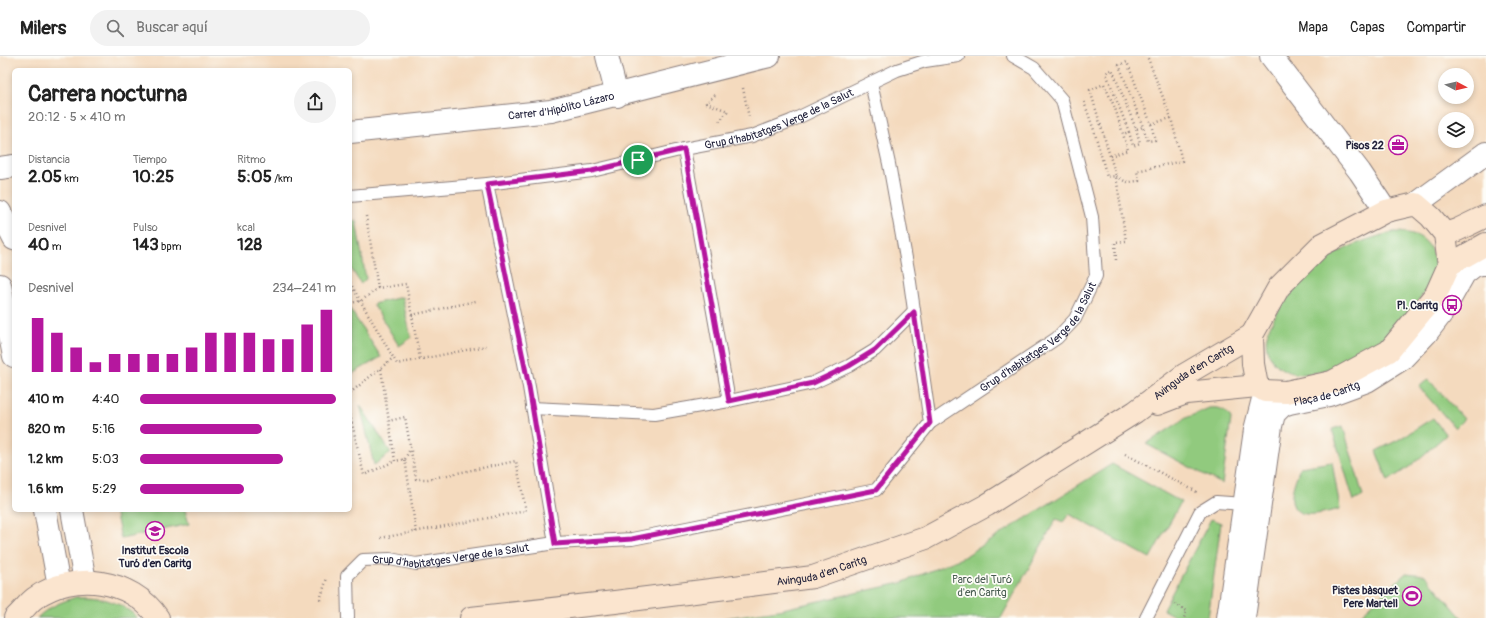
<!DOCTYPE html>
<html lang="es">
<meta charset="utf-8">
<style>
body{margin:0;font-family:Pangolin,sans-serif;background:#f2f2f2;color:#222;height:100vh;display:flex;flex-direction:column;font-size:15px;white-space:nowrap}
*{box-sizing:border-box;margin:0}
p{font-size:13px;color:#767676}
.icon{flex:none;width:22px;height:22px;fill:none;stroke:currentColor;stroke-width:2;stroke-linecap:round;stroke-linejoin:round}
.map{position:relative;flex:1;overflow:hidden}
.drawer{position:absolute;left:12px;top:12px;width:340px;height:444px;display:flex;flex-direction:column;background:#fff;border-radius:6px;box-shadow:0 2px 6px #0003}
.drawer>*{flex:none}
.needle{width:26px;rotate:97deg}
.fabs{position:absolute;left:1438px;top:12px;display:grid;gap:8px}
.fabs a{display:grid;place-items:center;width:36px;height:36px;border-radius:50%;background:#fff;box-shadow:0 2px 6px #0003;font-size:20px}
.pin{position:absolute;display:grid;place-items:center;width:34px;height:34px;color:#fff;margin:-17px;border:2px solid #fff;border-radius:50%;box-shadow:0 1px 4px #0007}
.round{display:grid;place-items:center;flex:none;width:42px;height:42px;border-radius:21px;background:#f2f2f2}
.overview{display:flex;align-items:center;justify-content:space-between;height:68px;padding:0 16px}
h1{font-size:22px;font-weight:700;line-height:30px}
.stats{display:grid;grid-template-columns:repeat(3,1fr);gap:6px;height:68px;padding:4px 16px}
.stats div{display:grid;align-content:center}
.stats b{font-size:17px;font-weight:700}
.stats small{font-size:11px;font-weight:400}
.stats p{font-size:11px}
.chart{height:112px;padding:8px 16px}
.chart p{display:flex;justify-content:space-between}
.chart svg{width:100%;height:72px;margin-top:4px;stroke:#b5179e;stroke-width:6}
ul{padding:0 16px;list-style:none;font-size:13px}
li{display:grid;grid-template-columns:64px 48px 1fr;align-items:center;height:30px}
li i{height:10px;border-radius:5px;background:#b5179e}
header{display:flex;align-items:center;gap:24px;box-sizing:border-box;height:56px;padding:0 20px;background:#fff;border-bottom:1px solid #e0e0e0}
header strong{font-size:19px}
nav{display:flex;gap:22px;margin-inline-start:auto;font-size:14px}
.search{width:280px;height:36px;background:#f2f2f2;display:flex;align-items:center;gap:10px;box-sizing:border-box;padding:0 14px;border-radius:22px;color:#767676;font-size:15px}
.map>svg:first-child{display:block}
.green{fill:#91ca7e;stroke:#5a765c}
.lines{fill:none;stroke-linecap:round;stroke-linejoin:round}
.lane-casing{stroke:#8b7e7c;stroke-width:14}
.street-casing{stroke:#8b7e7c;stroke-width:24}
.secondary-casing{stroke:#8b7e7c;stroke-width:24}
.path{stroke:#8b7e7c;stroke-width:2.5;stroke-dasharray:1 3;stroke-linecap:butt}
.lane{stroke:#fff;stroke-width:12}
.street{stroke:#fff;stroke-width:22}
.secondary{stroke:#fbe5cf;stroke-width:22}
.route-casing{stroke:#fff;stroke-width:8}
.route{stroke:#b5179e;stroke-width:5}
.labels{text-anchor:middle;stroke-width:3.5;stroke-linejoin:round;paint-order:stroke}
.street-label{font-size:11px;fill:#22223b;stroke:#fdfcf7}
.poi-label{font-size:11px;font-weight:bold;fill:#22223b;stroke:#fdfcf7;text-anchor:end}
.park-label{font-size:11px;fill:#495d52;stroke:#fdfcf7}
</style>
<header>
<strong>Milers</strong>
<div class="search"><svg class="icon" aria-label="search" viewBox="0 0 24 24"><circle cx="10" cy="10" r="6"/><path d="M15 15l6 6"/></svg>Buscar aquí</div>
<nav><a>Mapa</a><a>Capas</a><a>Compartir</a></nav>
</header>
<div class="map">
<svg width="1486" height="562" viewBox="0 0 1486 562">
<rect width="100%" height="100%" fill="#fdfcf7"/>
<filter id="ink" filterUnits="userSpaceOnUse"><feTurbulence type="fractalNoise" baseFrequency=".025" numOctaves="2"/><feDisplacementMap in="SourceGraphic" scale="8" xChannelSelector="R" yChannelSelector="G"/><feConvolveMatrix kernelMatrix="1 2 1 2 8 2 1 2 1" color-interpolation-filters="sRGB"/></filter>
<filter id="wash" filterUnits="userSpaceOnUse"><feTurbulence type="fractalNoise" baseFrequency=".012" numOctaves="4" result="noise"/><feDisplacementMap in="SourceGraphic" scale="16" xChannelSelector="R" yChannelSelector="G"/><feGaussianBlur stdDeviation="0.9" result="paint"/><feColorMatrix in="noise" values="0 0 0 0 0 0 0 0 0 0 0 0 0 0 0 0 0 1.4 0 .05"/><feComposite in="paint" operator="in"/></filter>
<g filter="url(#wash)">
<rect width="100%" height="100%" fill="#f4dabe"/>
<g class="green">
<polygon points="350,165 356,165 366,223 361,228 350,211"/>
<path d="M1394 176C1408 176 1423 178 1430 192 1434 200 1435 207 1434 216 1430 236 1397 272 1381 285 1368 296 1352 303 1336 310 1315 319 1286 325 1271 302 1265 293 1265 282 1269 273 1278 251 1295 230 1312 215 1335 194 1365 183 1394 176Z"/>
<polygon points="402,241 411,282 399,290 373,248"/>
<polygon points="350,253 381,301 350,319"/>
<polygon points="1428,323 1464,363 1455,372 1419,331"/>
<polygon points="360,349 391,397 374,409"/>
<path d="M1209 352C1219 351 1227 353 1231 363L1222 428 1146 388 1186 362Z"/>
<polygon points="1433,362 1446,379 1412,409 1388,425 1376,395 1398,384"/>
<polygon points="1343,370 1363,440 1354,445 1332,373"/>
<path d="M1332 406 1340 453C1326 456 1294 467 1292 444 1291 433 1297 421 1300 411Z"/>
<polygon points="1112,408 1181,446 1150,502 1069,458 1063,466 1056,463 1001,562 725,562 778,554 901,527 964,501"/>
<polygon points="115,454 185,454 189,468 121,483"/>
<polygon points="1211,463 1221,467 1208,562 1178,562 1163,554"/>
<polygon points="1406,517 1425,519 1462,562 1357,562"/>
<path d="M76 541C100 540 120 545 138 562H37C48 551 61 546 76 541Z"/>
</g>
</g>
<g filter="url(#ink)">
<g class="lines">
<g class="lane-casing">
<g id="lane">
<polyline points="871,27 889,108 909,219 930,367"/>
<polyline points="684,93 729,345"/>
<polyline points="487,128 529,331 555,487"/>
<path id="s1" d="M350 140 487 128 592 115 684 93 752 80 791 65 897 14 925 5 958 0"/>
<polyline points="532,352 654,358 729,345 813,327 849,310 875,294 914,255"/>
<path id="s2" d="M348 562 347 520 363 504 390 503 416 508 555 487 632 483 876 434 930 367 1057 282 1075 263 1096 220 1092 161 1062 44 1034 12 1013 0"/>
<polyline points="1146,562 1200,456 1216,446 1244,448"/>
</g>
</g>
<g class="street-casing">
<g id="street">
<polyline points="607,0 617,40"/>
<polyline points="1271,0 1360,116 1386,155"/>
<path id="s3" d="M350 76 551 55 769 0"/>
<polyline points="0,112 14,110"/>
<polyline points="1416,148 1486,97"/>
<polyline points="0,156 14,183"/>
<polyline points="0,229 14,300"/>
<polyline points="45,454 59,530"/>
<polyline points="72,454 85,525"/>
<polyline points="1228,562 1255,374 1265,335"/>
<path id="s4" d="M1244 562 1271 370 1274 358 1283 349 1289 347 1329 339 1367 325 1402 303 1426 278 1442 257 1464 218 1474 210 1481 208H1486"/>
</g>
</g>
<g class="secondary-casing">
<g id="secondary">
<polygon points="1416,148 1431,161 1445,178 1449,209 1436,238 1389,295 1332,326 1286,336 1265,335 1257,330 1253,308 1252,279 1279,231 1321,189 1386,155"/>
<polyline points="1445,178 1457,174 1486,160"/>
<polyline points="1449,209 1486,188"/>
<polyline points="1157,348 1186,337 1257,330"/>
<path d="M15 562C22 556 28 547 35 542 73 515 132 522 158 562"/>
<path id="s5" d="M471 562 615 546 813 521 926 482 987 449 1135 356 1184 319 1252 279"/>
</g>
</g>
<g class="path">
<polyline points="743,32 749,62"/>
<polyline points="715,39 706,47 728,55 718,67"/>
<polyline points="1084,46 1094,74 1107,121 1116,120 1126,126 1139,125 1137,115 1182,105 1171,62 1147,0"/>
<polyline points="1151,68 1171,62"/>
<polyline points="1129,76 1133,90 1140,87 1136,73"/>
<polyline points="1110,100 1128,94 1123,78"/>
<polyline points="366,160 378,232 406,228 420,303"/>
<polyline points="1116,204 1115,186 1126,185 1116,120 1090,34 1104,28 1115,52 1123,78 1129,76 1106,17 1112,13 1136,73 1143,71 1119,9 1127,6 1151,68 1155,84 1148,85 1143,71"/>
<polyline points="350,227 397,308 486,290"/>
<polyline points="350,247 361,245 378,232"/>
<polyline points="412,259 476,245"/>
<polyline points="381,313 395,405 405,403 416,476"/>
<polyline points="350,337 393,302"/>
<polyline points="350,359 364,419 395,405"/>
<polyline points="1125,398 1197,436"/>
<polyline points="405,403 410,393"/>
<polyline points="381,482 526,455 516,405 428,423 416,423 405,361 389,365"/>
<polyline points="320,544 327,522"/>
<polyline points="1175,548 1187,555 1184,562"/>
</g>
<use href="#lane" class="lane"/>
<use href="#street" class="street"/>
<use href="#secondary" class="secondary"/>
</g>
</g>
<g class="lines" filter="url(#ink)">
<g class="route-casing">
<polygon id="route" points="684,93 729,345 813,327 849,310 875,294 914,256 930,367 876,434 632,483 555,488 529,331 487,128 592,115"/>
</g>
<use href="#route" class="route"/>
</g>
<defs>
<g id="office-ring" transform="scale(1)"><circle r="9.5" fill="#fdfcf7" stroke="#b5179e" stroke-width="1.5"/><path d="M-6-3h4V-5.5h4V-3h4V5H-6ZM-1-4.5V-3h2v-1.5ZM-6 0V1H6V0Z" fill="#b5179e"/></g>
<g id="bus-ring" transform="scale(1)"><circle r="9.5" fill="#fdfcf7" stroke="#b5179e" stroke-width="1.5"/><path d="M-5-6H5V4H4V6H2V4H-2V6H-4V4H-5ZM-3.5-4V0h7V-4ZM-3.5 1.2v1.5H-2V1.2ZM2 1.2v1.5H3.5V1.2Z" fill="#b5179e"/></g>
<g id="school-ring" transform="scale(1)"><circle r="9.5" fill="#fdfcf7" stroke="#b5179e" stroke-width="1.5"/><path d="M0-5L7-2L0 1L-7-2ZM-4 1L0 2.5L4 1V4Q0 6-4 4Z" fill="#b5179e"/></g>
<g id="stadium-ring" transform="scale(1)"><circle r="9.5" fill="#fdfcf7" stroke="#b5179e" stroke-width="1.5"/><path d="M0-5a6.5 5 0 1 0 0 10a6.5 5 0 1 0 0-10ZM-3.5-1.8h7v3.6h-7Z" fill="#b5179e"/></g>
</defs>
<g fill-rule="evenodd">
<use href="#office-ring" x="1398" y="89"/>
<use href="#bus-ring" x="1452" y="249"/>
<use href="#school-ring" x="155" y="475"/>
<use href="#stadium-ring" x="1412" y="540"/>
</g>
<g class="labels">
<g class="street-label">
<text dy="4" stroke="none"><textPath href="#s3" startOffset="213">Carrer d'Hipólito Lázaro</textPath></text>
<text dy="4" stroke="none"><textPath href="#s1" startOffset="438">Grup d'habitatges Verge de la Salut</textPath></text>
<text dy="4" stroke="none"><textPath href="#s2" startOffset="811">Grup d'habitatges Verge de la Salut</textPath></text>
<text dy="4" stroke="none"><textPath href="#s5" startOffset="779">Avinguda d'en Caritg</textPath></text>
<text dy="4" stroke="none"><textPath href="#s4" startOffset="264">Plaça de Caritg</textPath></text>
<text dy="4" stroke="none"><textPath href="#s2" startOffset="153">Grup d'habitatges Verge de la Salut</textPath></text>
<text dy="4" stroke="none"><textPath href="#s5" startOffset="354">Avinguda d'en Caritg</textPath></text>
</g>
<g class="poi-label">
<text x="1384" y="93">Pisos 22</text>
<text x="1438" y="253">Pl. Caritg</text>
<text x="155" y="498" text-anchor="middle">Institut Escola<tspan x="155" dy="13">Turó d'en Caritg</tspan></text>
<text x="1398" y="538">Pistes bàsquet<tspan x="1398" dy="13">Pere Martell</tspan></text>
</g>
<g class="park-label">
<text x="982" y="527">Parc del Turó<tspan x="982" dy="13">d'en Caritg</tspan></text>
</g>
</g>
</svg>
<div class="fabs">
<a><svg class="needle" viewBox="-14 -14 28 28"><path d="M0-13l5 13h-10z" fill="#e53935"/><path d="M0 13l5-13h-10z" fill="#767676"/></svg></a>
<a><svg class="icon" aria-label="layers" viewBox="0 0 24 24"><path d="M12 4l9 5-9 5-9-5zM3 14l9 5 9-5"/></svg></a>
</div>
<div class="pin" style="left:638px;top:104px;background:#1e9e55"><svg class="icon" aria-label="arrive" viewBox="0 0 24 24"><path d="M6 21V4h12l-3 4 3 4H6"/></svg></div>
<section class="drawer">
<div class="overview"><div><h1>Carrera nocturna</h1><p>20:12 · 5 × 410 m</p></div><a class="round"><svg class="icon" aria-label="share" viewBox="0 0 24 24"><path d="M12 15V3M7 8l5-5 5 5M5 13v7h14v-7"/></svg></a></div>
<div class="stats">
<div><p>Distancia</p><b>2.05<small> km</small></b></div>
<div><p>Tiempo</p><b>10:25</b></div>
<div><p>Ritmo</p><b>5:05<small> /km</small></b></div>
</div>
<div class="stats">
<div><p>Desnivel</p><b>40<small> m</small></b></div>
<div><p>Pulso</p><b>143<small> bpm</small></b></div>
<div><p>kcal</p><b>128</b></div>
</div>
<div class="chart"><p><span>Desnivel</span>234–241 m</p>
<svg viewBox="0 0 160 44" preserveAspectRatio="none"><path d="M5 44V11M15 44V20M25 44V29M35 44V38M45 44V33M55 44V33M65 44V33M75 44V33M85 44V29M95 44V20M105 44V20M115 44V20M125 44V24M135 44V24M145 44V15M155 44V6"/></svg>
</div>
<ul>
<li><b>410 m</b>4:40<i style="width:100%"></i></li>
<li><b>820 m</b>5:16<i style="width:62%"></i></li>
<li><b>1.2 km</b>5:03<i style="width:73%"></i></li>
<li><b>1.6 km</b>5:29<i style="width:53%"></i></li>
</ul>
</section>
</div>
